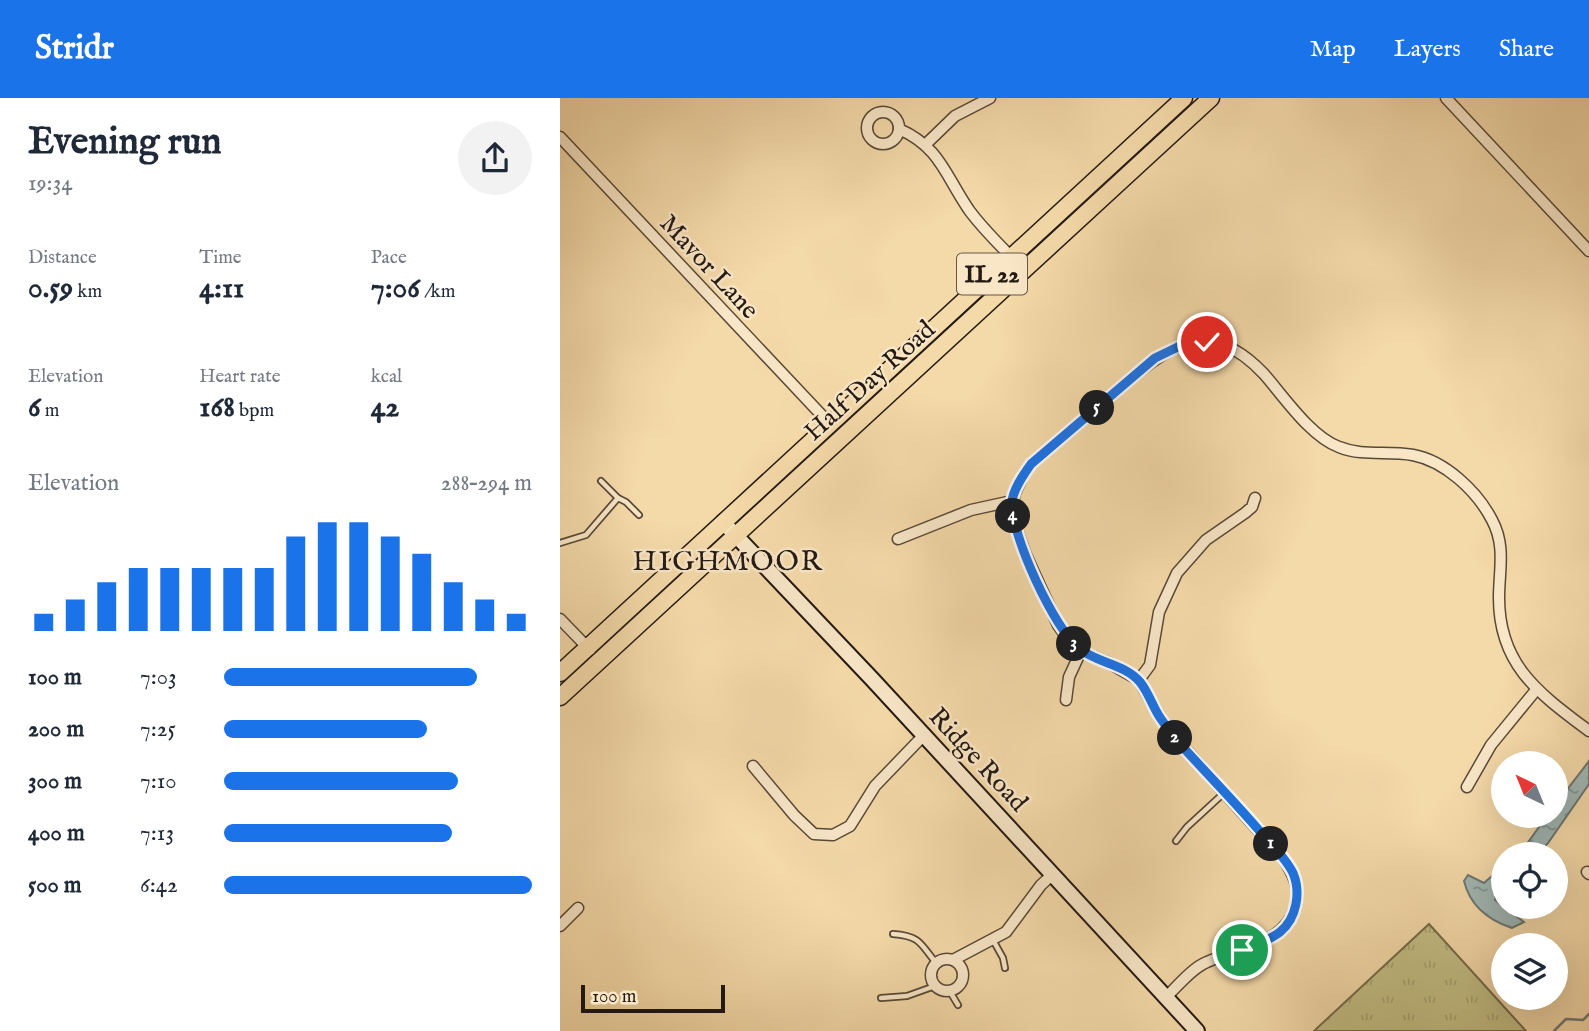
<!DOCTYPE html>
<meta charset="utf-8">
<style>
body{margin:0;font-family:"IM FELL English",serif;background:#f2f2f3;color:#1f2937;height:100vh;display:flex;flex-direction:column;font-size:26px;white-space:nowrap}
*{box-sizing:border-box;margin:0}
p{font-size:23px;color:#747a83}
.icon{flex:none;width:38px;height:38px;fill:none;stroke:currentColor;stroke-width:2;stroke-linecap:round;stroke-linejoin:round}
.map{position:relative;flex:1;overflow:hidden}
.details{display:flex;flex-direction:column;background:#fff;width:560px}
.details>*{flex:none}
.needle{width:46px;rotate:317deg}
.fabs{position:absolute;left:931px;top:653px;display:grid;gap:14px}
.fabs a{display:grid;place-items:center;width:77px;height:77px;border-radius:50%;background:#fff;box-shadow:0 7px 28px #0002;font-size:35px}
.scale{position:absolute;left:21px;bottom:18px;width:144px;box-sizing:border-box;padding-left:7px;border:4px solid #241a12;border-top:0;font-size:19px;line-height:24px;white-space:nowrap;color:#241a12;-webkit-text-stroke:5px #f8e6c7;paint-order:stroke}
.pin{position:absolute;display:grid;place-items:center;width:60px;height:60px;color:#fff;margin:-30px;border:4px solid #fff;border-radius:50%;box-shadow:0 2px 7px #0007}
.km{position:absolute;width:35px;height:35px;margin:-18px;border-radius:50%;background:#222;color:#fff;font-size:19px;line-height:35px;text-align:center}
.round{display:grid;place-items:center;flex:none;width:74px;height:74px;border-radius:37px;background:#f2f2f3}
.headline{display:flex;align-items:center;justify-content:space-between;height:119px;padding:0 28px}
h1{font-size:38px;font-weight:700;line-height:52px}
.metrics{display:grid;grid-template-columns:repeat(3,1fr);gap:10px;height:119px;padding:7px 28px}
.metrics div{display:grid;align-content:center}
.metrics b{font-size:30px;font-weight:700}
.metrics small{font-size:19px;font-weight:400}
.metrics p{font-size:19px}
.chart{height:196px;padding:14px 28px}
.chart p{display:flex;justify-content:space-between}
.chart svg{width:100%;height:126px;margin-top:7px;stroke:#1a73e8;stroke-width:6}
ul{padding:0 28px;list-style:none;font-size:23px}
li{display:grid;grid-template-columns:112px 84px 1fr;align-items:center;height:52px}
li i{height:18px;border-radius:9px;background:#1a73e8}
header{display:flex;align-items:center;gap:42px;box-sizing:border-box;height:98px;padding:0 35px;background:#1a73e8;color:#fff}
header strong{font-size:33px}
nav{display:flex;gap:38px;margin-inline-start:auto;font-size:24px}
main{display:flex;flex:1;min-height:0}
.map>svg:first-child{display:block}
.park{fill:url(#park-tufts);stroke:#736c4b;stroke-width:2}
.water{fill:url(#water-ripples);stroke:#6f7873;stroke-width:2}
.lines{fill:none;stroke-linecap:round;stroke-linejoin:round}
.stream{stroke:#6f7873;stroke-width:2.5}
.lane-casing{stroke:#584a38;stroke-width:8}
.street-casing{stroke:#584a38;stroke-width:13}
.secondary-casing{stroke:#241a12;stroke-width:18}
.primary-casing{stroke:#241a12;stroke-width:19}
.lane{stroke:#f8e6c7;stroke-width:4.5}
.street{stroke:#f8e6c7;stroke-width:10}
.secondary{stroke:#f8e6c7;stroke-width:14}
.primary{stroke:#f4d9a9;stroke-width:16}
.route-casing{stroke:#fff;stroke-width:14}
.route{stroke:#1a73e8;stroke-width:9}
.labels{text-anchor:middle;stroke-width:5;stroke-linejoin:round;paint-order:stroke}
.shield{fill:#f8e6c7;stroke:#645748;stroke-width:2}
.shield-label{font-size:24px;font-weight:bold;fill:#241a12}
.street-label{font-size:26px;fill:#241a12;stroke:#f8e6c7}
.neighbourhood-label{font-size:28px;letter-spacing:2px;fill:#241a12;stroke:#f8e6c7}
</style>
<header>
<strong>Stridr</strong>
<nav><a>Map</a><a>Layers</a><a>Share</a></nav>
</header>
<main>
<section class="details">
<div class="headline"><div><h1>Evening run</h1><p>19:34</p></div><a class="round"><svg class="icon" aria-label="share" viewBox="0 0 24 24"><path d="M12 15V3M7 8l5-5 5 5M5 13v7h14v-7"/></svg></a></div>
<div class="metrics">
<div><p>Distance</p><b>0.59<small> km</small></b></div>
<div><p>Time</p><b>4:11</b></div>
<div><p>Pace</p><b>7:06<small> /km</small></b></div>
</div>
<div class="metrics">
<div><p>Elevation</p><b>6<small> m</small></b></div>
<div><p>Heart rate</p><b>168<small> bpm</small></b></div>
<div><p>kcal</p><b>42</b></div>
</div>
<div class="chart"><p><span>Elevation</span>288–294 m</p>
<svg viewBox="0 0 160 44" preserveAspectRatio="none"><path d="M5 44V38M15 44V33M25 44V27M35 44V22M45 44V22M55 44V22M65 44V22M75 44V22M85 44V11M95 44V6M105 44V6M115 44V11M125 44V17M135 44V27M145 44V33M155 44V38"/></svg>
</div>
<ul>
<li><b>100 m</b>7:03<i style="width:82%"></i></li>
<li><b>200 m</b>7:25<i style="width:66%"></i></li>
<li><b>300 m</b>7:10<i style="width:76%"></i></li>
<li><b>400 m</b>7:13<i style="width:74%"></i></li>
<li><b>500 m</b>6:42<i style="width:100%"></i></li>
</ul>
</section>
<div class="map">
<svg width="1029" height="933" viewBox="0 0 1029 933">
<defs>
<pattern id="park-tufts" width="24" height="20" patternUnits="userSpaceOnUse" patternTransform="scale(1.75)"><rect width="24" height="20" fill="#c2bd84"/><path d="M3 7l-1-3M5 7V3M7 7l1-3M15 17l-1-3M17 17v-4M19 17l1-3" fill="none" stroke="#a7a271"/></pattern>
<pattern id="water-ripples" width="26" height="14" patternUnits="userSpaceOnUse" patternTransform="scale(1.75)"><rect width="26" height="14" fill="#a1b7b4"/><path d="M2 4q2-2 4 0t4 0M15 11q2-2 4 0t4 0" fill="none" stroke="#839491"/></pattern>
</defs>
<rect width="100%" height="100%" fill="#f4d9a9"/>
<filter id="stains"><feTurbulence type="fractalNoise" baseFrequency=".00286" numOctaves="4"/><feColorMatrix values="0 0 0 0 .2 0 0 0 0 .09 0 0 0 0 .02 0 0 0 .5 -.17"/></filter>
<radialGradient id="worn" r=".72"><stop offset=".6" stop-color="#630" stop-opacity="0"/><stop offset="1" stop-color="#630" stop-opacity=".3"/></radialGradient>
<polygon class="park" points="869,826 966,933 754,933"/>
<g class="water">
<polygon points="1029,663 1029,686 988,745 977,756 957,756 966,747 987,718 996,718 996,706"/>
<path d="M943 768V788L936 796 935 802 964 824 952 830C928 822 910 808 904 783L908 777 924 785Z"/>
</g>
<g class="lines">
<polyline class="stream" points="994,933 1006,921 1023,922 1029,916"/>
<g class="lane-casing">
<g id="lane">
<polyline points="41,383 58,400"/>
<polyline points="0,445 26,437 58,400 66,404 79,417"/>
<polyline points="616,743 627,729 665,694"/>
<path d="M333 836C360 838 360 845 376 865"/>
<polyline points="433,842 443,860 445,870"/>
<polyline points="389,892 398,907"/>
<polyline points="321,900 347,898 375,888"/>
</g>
</g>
<g class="street-casing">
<g id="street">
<polyline points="886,0 1029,153"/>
<circle cx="323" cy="30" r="16"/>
<path d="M339 31C380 49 385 77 409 112 425 134 446 153 465 173"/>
<polyline points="0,39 269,325"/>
<polyline points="366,46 395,18 430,0"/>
<polyline points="338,441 411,412 452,403"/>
<polyline points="0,521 30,552"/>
<polyline points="579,582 590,567 599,514 617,475 646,442 685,415 692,409 695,400"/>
<polyline points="506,602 509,579 521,553"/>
<polyline points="193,668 234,717 254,736 273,737 290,728 315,688 364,637"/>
<polyline points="907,689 931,647 976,592"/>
<polyline points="1027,774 1029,776"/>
<polyline points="0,828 18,810"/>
<circle cx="387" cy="877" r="16"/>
<polyline points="393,862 446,834 481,787 493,776"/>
<path d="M606 899C618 888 632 870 647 864 678 850 723 847 735 810 741 790 733 776 723 760L621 646 601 621 579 582 549 565 521 553 507 540 498 527 465 455 453 421 454 397 464 376 471 366C498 343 525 320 552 297 603 253 645 213 704 276 724 299 751 339 779 349 804 359 827 352 853 357 885 363 917 393 932 422 946 448 939 472 939 500 939 568 980 596 1029 633"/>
</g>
</g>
<g class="secondary-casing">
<polyline id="secondary" points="163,424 312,581 637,933"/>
</g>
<g class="primary-casing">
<g id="primary">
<polyline points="0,575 624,0"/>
<polyline points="0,599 651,0"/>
</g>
</g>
<use href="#lane" class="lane"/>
<use href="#street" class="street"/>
<use href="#secondary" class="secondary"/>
<use href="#primary" class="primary"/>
</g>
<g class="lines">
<g class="route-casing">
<path id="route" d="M647 244 624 246 595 260 471 366C464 376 453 391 452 404 450 435 495 533 520 551 537 565 565 566 580 584 589 595 593 610 601 621 607 630 614 639 621 647 648 677 677 706 703 737 714 749 726 761 733 775 741 794 737 820 720 834 710 842 694 847 682 852"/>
</g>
<use href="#route" class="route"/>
</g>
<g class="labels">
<rect class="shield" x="397" y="155.5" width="70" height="41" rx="5"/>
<g class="shield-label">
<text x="432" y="184">IL 22</text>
</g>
<g class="street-label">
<text transform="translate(150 168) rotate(47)" y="9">Mavor Lane</text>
<text transform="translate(309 282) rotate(-42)" y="9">Half Day Road</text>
<text transform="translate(419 661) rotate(47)" y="9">Ridge Road</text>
</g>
<g class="neighbourhood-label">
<text x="168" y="472">HIGHMOOR</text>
</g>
</g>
<rect width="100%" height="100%" filter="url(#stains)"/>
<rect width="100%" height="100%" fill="url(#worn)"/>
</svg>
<div class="fabs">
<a><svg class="needle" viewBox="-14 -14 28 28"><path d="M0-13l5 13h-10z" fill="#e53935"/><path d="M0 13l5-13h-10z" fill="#747a83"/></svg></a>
<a><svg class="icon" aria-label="locate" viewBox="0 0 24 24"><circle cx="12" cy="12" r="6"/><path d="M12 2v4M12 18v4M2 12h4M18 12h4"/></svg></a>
<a><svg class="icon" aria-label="layers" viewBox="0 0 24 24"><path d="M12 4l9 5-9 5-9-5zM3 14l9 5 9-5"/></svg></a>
</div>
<div class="scale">100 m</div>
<div class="pin" style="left:682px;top:852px;background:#1e9e55"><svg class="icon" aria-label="arrive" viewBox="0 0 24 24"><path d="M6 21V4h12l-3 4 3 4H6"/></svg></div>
<div class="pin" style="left:647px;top:244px;background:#d93025"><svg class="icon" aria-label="check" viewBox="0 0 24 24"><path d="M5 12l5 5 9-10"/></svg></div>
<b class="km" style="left:711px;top:746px">1</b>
<b class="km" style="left:615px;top:640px">2</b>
<b class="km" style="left:514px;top:546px">3</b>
<b class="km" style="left:453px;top:418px">4</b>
<b class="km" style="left:537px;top:310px">5</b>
</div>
</main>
